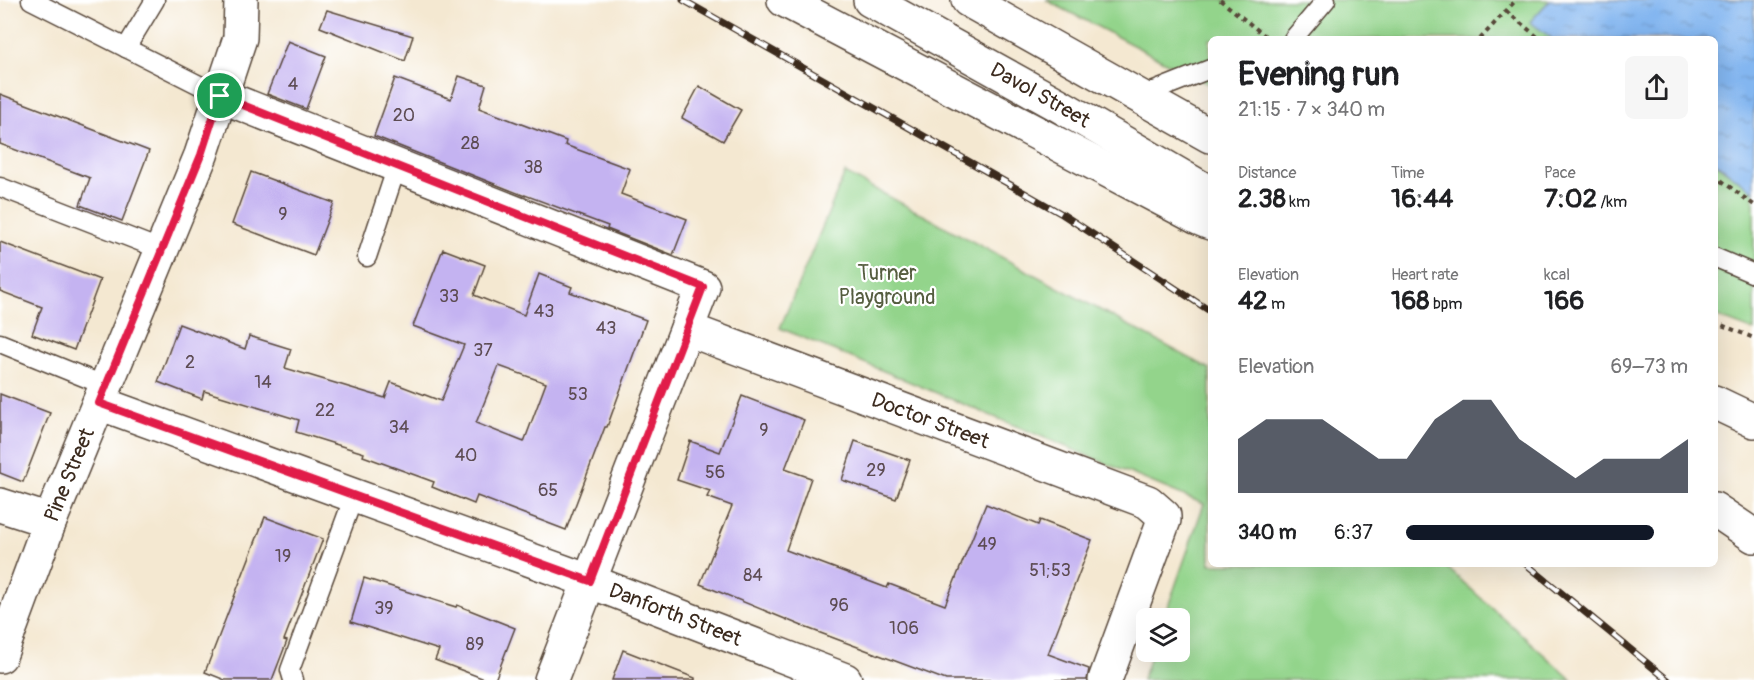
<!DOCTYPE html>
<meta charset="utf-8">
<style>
body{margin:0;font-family:Pangolin,sans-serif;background:#f6f6f6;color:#202124;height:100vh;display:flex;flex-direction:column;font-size:22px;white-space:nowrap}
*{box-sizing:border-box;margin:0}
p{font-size:20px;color:#757577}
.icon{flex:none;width:33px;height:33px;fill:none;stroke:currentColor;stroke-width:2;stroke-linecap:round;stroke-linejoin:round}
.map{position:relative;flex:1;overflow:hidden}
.panel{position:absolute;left:1208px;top:36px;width:510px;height:531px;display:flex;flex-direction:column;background:#fff;border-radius:9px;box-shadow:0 6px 24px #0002}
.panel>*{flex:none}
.fabs{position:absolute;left:1136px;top:608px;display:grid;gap:12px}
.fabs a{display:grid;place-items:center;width:54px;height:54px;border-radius:9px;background:#fff;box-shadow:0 6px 24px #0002;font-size:30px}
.pin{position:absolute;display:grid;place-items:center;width:51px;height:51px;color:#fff;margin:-26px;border:3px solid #fff;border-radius:50%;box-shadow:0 2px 6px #0007}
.round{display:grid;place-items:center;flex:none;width:63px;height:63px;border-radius:9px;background:#f6f6f6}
.overview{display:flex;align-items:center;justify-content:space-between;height:102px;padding:0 30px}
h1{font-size:33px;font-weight:700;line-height:45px}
.stats{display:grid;grid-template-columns:repeat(3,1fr);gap:9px;height:102px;padding:6px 30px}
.stats div{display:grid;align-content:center}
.stats b{font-size:26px;font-weight:700}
.stats small{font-size:16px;font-weight:400}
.stats p{font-size:16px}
.chart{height:168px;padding:12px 30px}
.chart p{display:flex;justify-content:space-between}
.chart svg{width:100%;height:108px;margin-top:6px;fill:#111827;opacity:.7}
ul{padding:0 30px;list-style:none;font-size:20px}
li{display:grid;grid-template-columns:96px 72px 1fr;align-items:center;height:45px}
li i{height:15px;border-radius:8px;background:#111827}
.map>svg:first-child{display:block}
.green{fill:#93d48b;stroke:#677f54;stroke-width:1.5}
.water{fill:url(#water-ripples);stroke:#5f7087;stroke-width:1.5}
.building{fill:#c4b3f1;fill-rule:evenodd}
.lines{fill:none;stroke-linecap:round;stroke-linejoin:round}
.service-casing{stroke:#574639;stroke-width:21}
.minor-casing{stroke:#574639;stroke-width:36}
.trunk-casing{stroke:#574639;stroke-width:36}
.motorway-casing{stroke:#574639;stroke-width:36}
.path{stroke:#574639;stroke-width:4;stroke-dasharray:4.5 4.5;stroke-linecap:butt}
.service{stroke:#fff;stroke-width:18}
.minor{stroke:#fff;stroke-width:33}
.trunk{stroke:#fff;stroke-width:33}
.motorway{stroke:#fff;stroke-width:33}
.rail-casing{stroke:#3b2a1e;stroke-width:7}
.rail{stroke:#fff;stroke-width:4.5;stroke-dasharray:14;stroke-linecap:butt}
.route-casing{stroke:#fff;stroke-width:12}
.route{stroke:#e11d48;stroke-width:8}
.labels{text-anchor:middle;stroke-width:4.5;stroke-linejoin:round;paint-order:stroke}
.number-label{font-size:18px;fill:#5d4c53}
.street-label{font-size:21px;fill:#3b2a1e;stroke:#fff}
.park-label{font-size:21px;fill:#555d3f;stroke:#fff}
</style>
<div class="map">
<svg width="1754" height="680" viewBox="0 0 1754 680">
<defs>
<pattern id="water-ripples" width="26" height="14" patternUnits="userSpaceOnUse" patternTransform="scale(1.5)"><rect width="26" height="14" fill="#83b6f0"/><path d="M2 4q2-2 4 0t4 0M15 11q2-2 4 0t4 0" fill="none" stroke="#6c94c2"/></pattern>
</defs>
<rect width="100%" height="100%" fill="#fff"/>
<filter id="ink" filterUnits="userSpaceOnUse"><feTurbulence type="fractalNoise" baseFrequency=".0167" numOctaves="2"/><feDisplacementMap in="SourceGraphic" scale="12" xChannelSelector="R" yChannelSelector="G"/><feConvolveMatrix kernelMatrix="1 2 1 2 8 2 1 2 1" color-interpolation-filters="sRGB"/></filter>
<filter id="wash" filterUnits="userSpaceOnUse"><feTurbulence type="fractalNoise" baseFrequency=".008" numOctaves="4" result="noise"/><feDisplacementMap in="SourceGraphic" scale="24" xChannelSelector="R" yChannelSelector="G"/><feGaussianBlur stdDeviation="1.35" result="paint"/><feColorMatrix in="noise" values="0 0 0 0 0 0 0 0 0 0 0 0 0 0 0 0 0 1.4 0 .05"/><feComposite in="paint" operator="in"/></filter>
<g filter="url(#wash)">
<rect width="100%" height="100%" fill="#f4e8d1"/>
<g class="green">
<polygon points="1046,0 1550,0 1530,22 1553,39 1210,39 1210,85"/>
<polygon points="1714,162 1754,192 1754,331 1715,316"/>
<polygon points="845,173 1210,369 1210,564 1443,564 1572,680 1142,680 1152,651 1179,651 1179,618 1164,618 1204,504 780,328"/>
</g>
<polygon class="water" points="1550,0 1754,0 1754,192 1715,162 1714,39 1553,39 1530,22"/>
<g id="blocks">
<g class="building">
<polygon points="327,10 413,36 405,61 320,27"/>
<polygon points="288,41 326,56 306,109 267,94"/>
<polygon points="459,76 486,85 479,108 566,141 565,145 630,169 621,194 687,219 673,255 607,229 608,226 525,195 525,196 374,136 395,78 451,99"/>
<polygon points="699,86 741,110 723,141 682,118"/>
<polygon points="0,94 149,151 122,221 80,205 90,178 0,144"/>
<polygon points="251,172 334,203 314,255 232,224"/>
<polygon points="0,242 100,280 74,350 32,334 42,307 0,291"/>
<path d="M443 249 485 265 474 295 524 315 539 274 572 287 570 292 646 320 607 427H605L566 530 477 496 474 504 432 487 434 482 363 456 364 453 296 432 299 420 204 391 202 399 158 382 179 324 245 349 249 336 291 349 285 368 385 398 391 382 441 401 464 345 413 326ZM499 366 546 383 524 442 476 423Z"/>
<polygon points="0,394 50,413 23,482 0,473"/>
<polygon points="742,396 804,420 785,469 811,478 786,550 887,588 889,584 945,605 986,504 1038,525 1040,520 1092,540 1048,654 1089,669 1087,680 946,680 807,628 700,584 732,506 707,497 710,491 677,480 690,441 720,452"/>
<polygon points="855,441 910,460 896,499 842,480"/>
<polygon points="265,517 323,539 284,640 287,641 272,680 225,680 205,672"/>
<polygon points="364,578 456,607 457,605 515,628 495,680 487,680 435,660 439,650 351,622"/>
<polygon points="623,650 695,678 695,680 612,680"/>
</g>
</g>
</g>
<g filter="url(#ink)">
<use href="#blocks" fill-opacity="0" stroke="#574639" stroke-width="1.5"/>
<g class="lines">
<g class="service-casing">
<g id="service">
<polyline points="31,0 221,96"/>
<polyline points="1293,39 1326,0"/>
<polyline points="126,48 155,0"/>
<polyline points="1139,97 1210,69"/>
<polyline points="0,187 162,250"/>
<polyline points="367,257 397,166"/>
<polyline points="1714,257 1754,274"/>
<polyline points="0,343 106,386"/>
<polyline points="293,680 290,670 354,496"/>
</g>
</g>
<g class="minor-casing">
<g id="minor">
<polyline points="221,96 703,287 551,680"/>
<path id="s1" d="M687 329 1148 502 1164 516V520L1105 680"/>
<path id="s2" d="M99 403 589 581 845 680"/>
<polyline points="0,505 50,521"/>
<path id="s3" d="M0 656 50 521 201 155 240 38 241 0"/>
</g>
</g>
<g class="trunk-casing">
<g id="trunk">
<path id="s4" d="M870 0 1057 104 1210 193"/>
<polyline points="968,0 1210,136"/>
<polyline points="1714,402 1754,421"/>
<polyline points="1714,509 1754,536"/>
</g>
</g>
<g class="motorway-casing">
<polyline id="motorway" points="784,0 1198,218 1210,223"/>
</g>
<g class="path">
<polyline points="1220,0 1269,39"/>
<polyline points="1506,11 1540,39"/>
<polyline points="1480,39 1516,0"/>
<polyline points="1714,175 1754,205"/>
<polyline points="1714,322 1754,338"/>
</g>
<use href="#service" class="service"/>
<use href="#minor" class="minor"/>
<use href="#trunk" class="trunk"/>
<use href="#motorway" class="motorway"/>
<g class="rail-casing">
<g id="rail">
<polyline points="683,0 1062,214 1210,311"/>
<polyline points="1526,564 1668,680"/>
</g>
</g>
<use href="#rail" class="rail"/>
</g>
</g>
<g class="lines" filter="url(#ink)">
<g class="route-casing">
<polygon id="route" points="220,96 703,287 590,581 99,403 201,155"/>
</g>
<use href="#route" class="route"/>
</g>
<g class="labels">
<g class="number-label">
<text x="293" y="90">4</text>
<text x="404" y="121">20</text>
<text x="470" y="149">28</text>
<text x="533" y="173">38</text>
<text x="283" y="220">9</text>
<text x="449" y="302">33</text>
<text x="544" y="317">43</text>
<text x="606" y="334">43</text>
<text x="483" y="356">37</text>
<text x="190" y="368">2</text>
<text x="263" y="388">14</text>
<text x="578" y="400">53</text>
<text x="325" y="416">22</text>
<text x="399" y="433">34</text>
<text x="764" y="436">9</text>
<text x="466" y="461">40</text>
<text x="876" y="476">29</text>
<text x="715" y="478">56</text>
<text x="548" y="496">65</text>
<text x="987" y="550">49</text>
<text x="283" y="562">19</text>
<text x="1050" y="576">51;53</text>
<text x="753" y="581">84</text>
<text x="839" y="611">96</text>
<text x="384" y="614">39</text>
<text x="904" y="634">106</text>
<text x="475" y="650">89</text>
</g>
<g class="street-label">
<text dy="7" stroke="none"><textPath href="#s4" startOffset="195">Davol Street</textPath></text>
<text dy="7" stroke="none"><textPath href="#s1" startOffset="260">Doctor Street</textPath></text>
<text dy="7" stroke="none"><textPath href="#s3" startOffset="194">Pine Street</textPath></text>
<text dy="7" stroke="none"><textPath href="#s2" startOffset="614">Danforth Street</textPath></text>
</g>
<g class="park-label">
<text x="887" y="280">Turner<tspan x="887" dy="24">Playground</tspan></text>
</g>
</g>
</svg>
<div class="fabs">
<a><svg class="icon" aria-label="layers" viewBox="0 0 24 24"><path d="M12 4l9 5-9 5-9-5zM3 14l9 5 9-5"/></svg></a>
</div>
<div class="pin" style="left:220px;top:96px;background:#1e9e55"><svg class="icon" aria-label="arrive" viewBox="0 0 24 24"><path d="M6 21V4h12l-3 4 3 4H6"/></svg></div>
<section class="panel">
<div class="overview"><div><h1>Evening run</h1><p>21:15 · 7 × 340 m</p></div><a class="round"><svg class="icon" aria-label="share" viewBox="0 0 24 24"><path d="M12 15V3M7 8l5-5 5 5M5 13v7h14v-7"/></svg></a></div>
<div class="stats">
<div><p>Distance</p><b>2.38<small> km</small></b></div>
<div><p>Time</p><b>16:44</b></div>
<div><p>Pace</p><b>7:02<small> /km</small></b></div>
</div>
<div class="stats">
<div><p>Elevation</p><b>42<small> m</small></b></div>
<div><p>Heart rate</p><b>168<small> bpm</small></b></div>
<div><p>kcal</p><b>166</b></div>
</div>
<div class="chart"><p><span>Elevation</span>69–73 m</p>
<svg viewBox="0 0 160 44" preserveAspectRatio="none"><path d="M0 44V22L10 14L20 14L30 14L40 22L50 30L60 30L70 14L80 6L90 6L100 22L110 30L120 38L130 30L140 30L150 30L160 22V44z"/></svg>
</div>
<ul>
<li><b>340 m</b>6:37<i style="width:88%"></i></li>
</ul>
</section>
</div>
